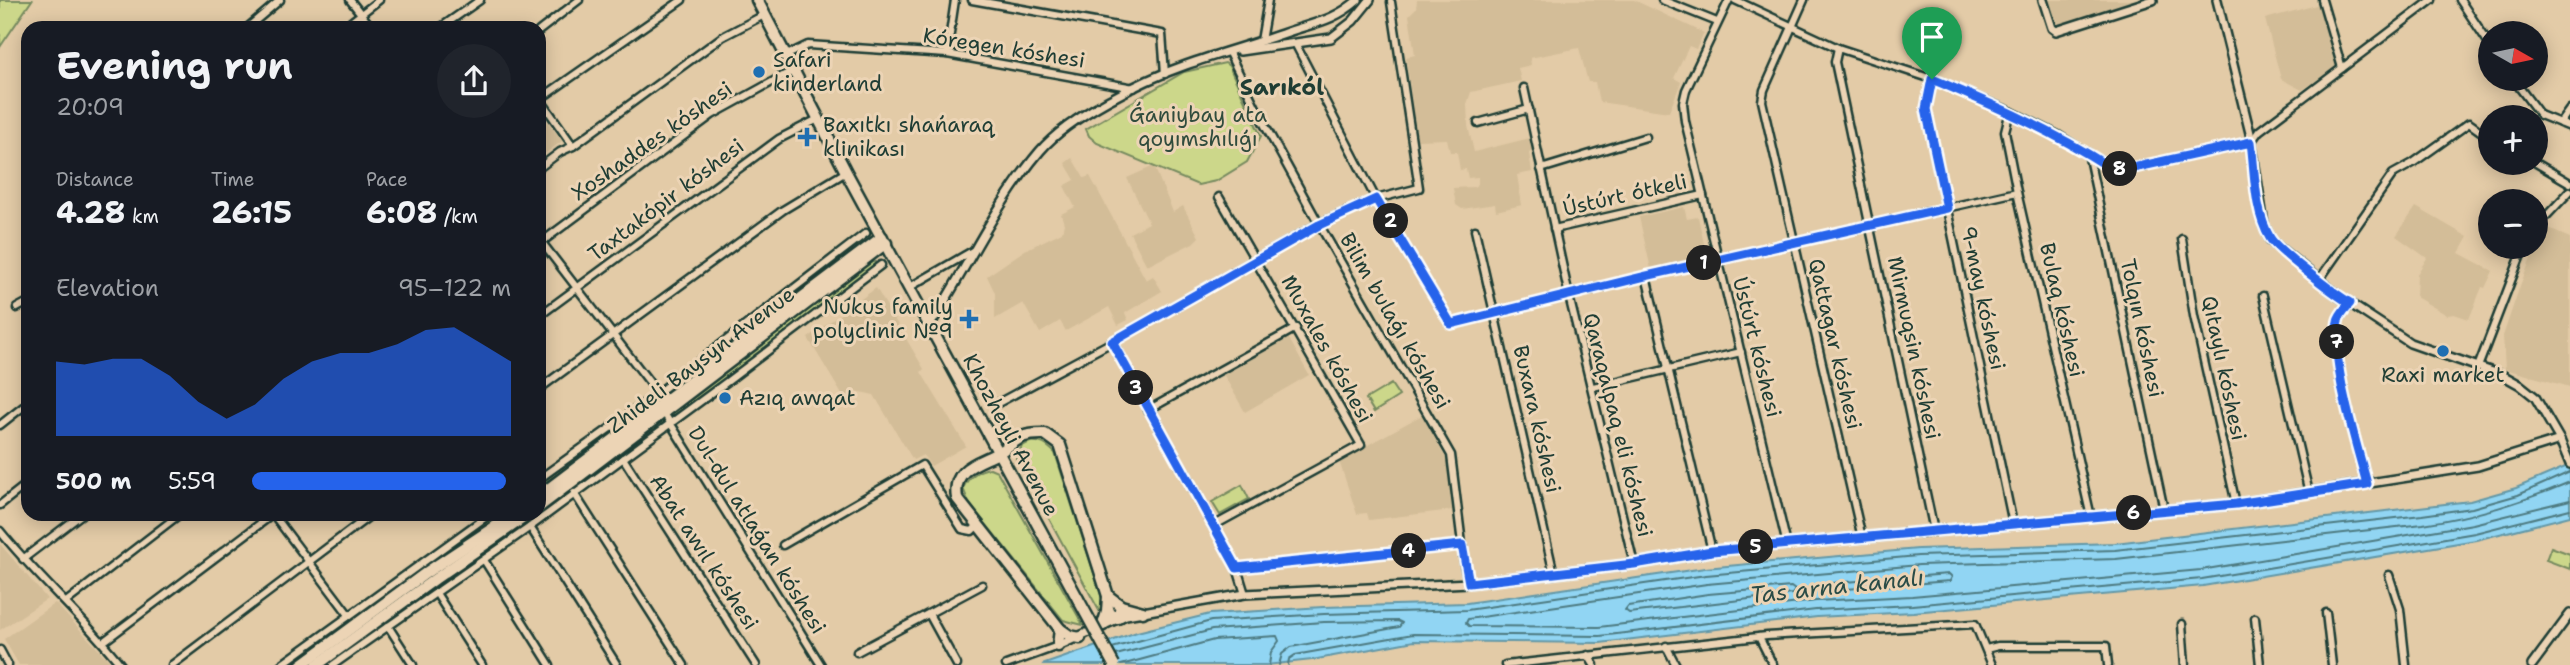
<!DOCTYPE html>
<meta charset="utf-8">
<style>
body{margin:0;font-family:"Shantell Sans",sans-serif;background:#20242c;color:#f1f3f6;height:100vh;display:flex;flex-direction:column;font-size:26px;white-space:nowrap}
*{box-sizing:border-box;margin:0}
p{font-size:23px;color:#9ea1a6}
.icon{flex:none;width:38px;height:38px;fill:none;stroke:currentColor;stroke-width:2;stroke-linecap:round;stroke-linejoin:round}
.map{position:relative;flex:1;overflow:hidden}
.panel{position:absolute;left:21px;top:21px;width:525px;height:500px;display:flex;flex-direction:column;background:#171b24;border-radius:21px;box-shadow:0 4px 18px #0003}
.panel>*{flex:none}
.needle{width:46px;rotate:99deg}
.controls{position:absolute;left:2478px;top:21px;display:grid;gap:14px}
.controls a{display:grid;place-items:center;width:70px;height:70px;border-radius:50%;background:#171b24;box-shadow:0 4px 18px #0003;font-size:35px}
.pin{position:absolute;display:grid;place-items:center;width:60px;height:60px;color:#fff;margin:-72px -30px;border-radius:50% 50% 50% 0;rotate:-45deg;box-shadow:0 0 7px #0007}
.pin .icon{rotate:45deg}
.km{position:absolute;width:35px;height:35px;margin:-18px;border-radius:50%;background:#222;color:#fff;font-size:19px;line-height:35px;text-align:center}
.round{display:grid;place-items:center;flex:none;width:74px;height:74px;border-radius:37px;background:#20242c}
.summary{display:flex;align-items:center;justify-content:space-between;height:119px;padding:0 35px}
h1{font-size:38px;font-weight:700;line-height:52px}
.metrics{display:grid;grid-template-columns:repeat(3,1fr);gap:10px;height:119px;padding:7px 35px}
.metrics div{display:grid;align-content:center}
.metrics b{font-size:30px;font-weight:700}
.metrics small{font-size:19px;font-weight:400}
.metrics p{font-size:19px}
.chart{height:196px;padding:14px 35px}
.chart p{display:flex;justify-content:space-between}
.chart svg{width:100%;height:126px;margin-top:7px;fill:#2563eb;opacity:.7}
ul{padding:0 35px;list-style:none;font-size:23px}
li{display:grid;grid-template-columns:112px 84px 1fr;align-items:center;height:52px}
li i{height:18px;border-radius:9px;background:#2563eb}
.map>svg:first-child{display:block}
.built{fill:#d3bd98}
.green{fill:#ccd78a;stroke:#768a5f;stroke-width:2}
.water{fill:#91d5f3;stroke:#6398a7;stroke-width:2}
.lines{fill:none;stroke-linecap:round;stroke-linejoin:round}
.shore{stroke:#4d7a80;stroke-width:2}
.minor-casing{stroke:#1f3d34;stroke-width:11}
.tertiary-casing{stroke:#1f3d34;stroke-width:12}
.primary-casing{stroke:#1f3d34;stroke-width:15}
.minor{stroke:#ecd4b5;stroke-width:6}
.tertiary{stroke:#ecd4b5;stroke-width:7}
.primary{stroke:#ecd4b5;stroke-width:10}
.primary-bridge-casing{stroke:#1f3d34;stroke-width:15;stroke-linecap:butt}
.primary-bridge{stroke:#ecd4b5;stroke-width:10}
.route-casing{stroke:#fff;stroke-width:14}
.route{stroke:#2563eb;stroke-width:9}
.poi-dot{fill:#1f6fb2;stroke:#ecd4b5;stroke-width:2.5}
.labels{text-anchor:middle;stroke-width:6;stroke-linejoin:round;paint-order:stroke}
.street-label{font-size:21px;fill:#1f3d34;stroke:#ecd4b5}
.poi-label{font-size:21px;fill:#1f3d34;stroke:#ecd4b5;text-anchor:start}
.park-label{font-size:21px;fill:#304c3d;stroke:#ecd4b5}
.neighbourhood-label{font-size:23px;font-weight:bold;fill:#1f3d34;stroke:#ecd4b5}
.water-label{font-size:23px;font-style:italic;fill:#2a4c47;stroke:#ecd4b5}
</style>
<div class="map">
<svg width="2570" height="665" viewBox="0 0 2570 665">
<rect width="100%" height="100%" fill="#e3cba7"/>
<filter id="ink" filterUnits="userSpaceOnUse"><feTurbulence type="fractalNoise" baseFrequency=".0143" numOctaves="2"/><feDisplacementMap in="SourceGraphic" scale="14" xChannelSelector="R" yChannelSelector="G"/><feConvolveMatrix kernelMatrix="1 2 1 2 8 2 1 2 1" color-interpolation-filters="sRGB"/></filter>
<g filter="url(#ink)">
<g class="built">
<polygon points="1417,0 1634,0 1704,33 1696,49 1689,46 1674,78 1681,82 1669,112 1599,102 1595,82 1588,82 1579,48 1530,58 1531,65 1518,68 1521,81 1471,92 1467,104 1468,126 1474,152 1530,138 1533,151 1529,153 1532,172 1517,175 1522,205 1496,211 1495,204 1462,209 1456,205 1453,188 1474,187 1478,184 1478,177 1468,178 1466,169 1460,170 1457,152 1450,152 1447,139 1417,140 1406,57 1415,55 1409,15 1416,8"/>
<polygon points="2049,0 2134,0 2058,26"/>
<polygon points="2320,4 2337,66 2302,90 2281,79 2265,19"/>
<polygon points="539,111 562,141 539,158"/>
<polygon points="1072,158 1084,178 1090,176 1146,280 1153,276 1162,291 1125,313 1128,320 1118,325 1109,307 1066,331 1060,321 1040,333 1023,303 995,319 995,293 987,276 1025,250 1062,232 1064,224 1061,214 1075,207 1064,186 1075,180 1065,163"/>
<polygon points="1154,166 1173,212 1183,206 1199,237 1193,243 1147,266 1130,233 1149,223 1127,178"/>
<polygon points="1684,207 1687,219 1698,217 1707,257 1651,269 1639,217"/>
<polygon points="2416,207 2468,237 2459,253 2493,271 2485,288 2482,287 2469,319 2454,314 2447,315 2416,297 2417,274 2427,258 2396,236"/>
<polygon points="2544,227 2570,238 2570,387 2505,369 2503,336 2521,283"/>
<polygon points="876,288 924,369 921,372 966,446 931,466 923,455 913,460 874,395 856,391 844,398 808,338"/>
<polygon points="1287,335 1309,375 1245,412 1222,372"/>
<polygon points="1422,415 1447,461 1452,510 1369,520 1367,513 1357,514 1339,461"/>
<polygon points="0,544 47,599 0,630"/>
<polygon points="55,603 113,665 19,665 4,639"/>
</g>
<g class="green">
<polygon points="0,0 32,0 0,47"/>
<polygon points="1225,63 1229,66 1261,136 1247,162 1216,181 1198,185 1097,143 1089,136 1086,129 1184,72"/>
<polygon points="861,240 864,244 863,246 668,394 662,395 661,392"/>
<polygon points="872,259 876,265 675,417 672,413"/>
<polygon points="1391,384 1399,396 1374,412 1366,399"/>
<polygon points="655,398 656,404 539,487 539,482"/>
<polygon points="663,420 665,423 536,520 329,665 323,665 430,587 539,514 539,512"/>
<path d="M1030 442C1042 441 1046 444 1055 453L1102 598V616L1016 458 1022 446Z"/>
<path d="M990 468 997 471 1083 625 1063 620 969 503 963 488C969 476 977 470 990 468Z"/>
<polygon points="1242,485 1249,499 1220,515 1212,502"/>
<polygon points="495,515 502,515 295,665 285,665"/>
<polygon points="2551,547 2570,554 2570,569 2546,560"/>
</g>
<polygon class="water" points="2570,465 2570,516 2476,540 2203,586 1913,612 1817,617 1600,643 1414,641 1312,660 1266,665 1042,665 1137,632 1210,614 1323,607 1467,603 1705,568 1918,549 2115,543 2470,501 2516,488"/>
<g class="lines">
<g class="shore">
<path d="M2570 482C2517 504 2480 515 2423 524L2116 559 1919 565 1707 584 1468 619 1466 623 1469 626 1599 627 1816 601 1912 596 2201 570 2473 524 2570 500"/>
<polygon points="1949,574 1952,577 1950,581 1833,590 1829,587 1832,583"/>
<polygon points="1791,587 1795,590 1792,594 1629,613 1625,610 1628,606 1708,594"/>
<polyline points="1112,648 1211,621 1324,614 1467,610 1706,575 1918,556 2115,550 2422,515 2472,508 2518,495 2570,472"/>
<polyline points="1116,655 1212,630 1324,622 1398,621 1402,623 1399,627 1291,647 1282,654 1279,665"/>
<polyline points="1121,665 1214,640 1277,636 1279,641 1271,652 1269,665"/>
<polyline points="1288,665 1289,659 1295,655 1413,634 1600,636 1816,610 1912,605 2202,579 2475,533 2570,509"/>
</g>
<g class="minor-casing">
<g id="minor">
<polyline points="350,0 372,28"/>
<polyline points="972,0 1162,34 1165,74"/>
<polyline points="1662,0 1717,22"/>
<polyline points="1729,0 1686,90 1683,103 1685,121 1787,545"/>
<polyline points="1735,0 1838,48 1932,79 2010,111 2058,135 2109,167 2133,168 2251,142 2259,131 2432,0"/>
<polyline points="1804,0 1764,90 1762,101 1862,538"/>
<polyline points="2322,0 2342,68"/>
<polyline points="2460,0 2490,45"/>
<polyline points="247,28 280,0"/>
<polyline points="343,28 379,0"/>
<polyline points="440,28 480,0"/>
<polyline points="539,31 579,0"/>
<polyline points="1261,41 1268,0"/>
<polyline points="1296,45 1376,199 1451,324 1646,276 2017,192"/>
<polyline points="1838,48 1835,62 1934,531"/>
<polyline points="1229,53 1263,122 1319,224 1451,455 1465,568 1469,583"/>
<polyline points="947,54 955,0"/>
<polyline points="785,56 808,45 947,54 1134,88"/>
<polyline points="1932,79 1926,109 2013,524"/>
<polyline points="2513,79 2540,115 2570,127"/>
<polyline points="1524,88 1569,296 1634,564"/>
<polyline points="2010,111 2005,131 2017,192 2091,517"/>
<polyline points="1478,123 1529,109"/>
<polyline points="2560,123 2570,109"/>
<polyline points="573,146 540,99 682,0"/>
<polyline points="2088,153 2164,510"/>
<polyline points="2536,163 2570,183"/>
<polyline points="539,168 560,152 573,146 722,37 764,15"/>
<polyline points="1541,169 1646,137"/>
<polyline points="2536,227 2570,191"/>
<polyline points="1554,229 1703,195"/>
<polyline points="1475,230 1554,574"/>
<polyline points="2182,239 2194,316 2236,504"/>
<polyline points="540,240 664,401"/>
<polyline points="539,244 712,115 792,71"/>
<polyline points="1646,276 1712,551"/>
<polyline points="2319,280 2393,174 2413,163 2469,123 2490,138"/>
<polyline points="910,287 974,250"/>
<polyline points="2263,296 2309,493"/>
<path d="M2350 303C2345 309 2339 315 2338 322 2330 363 2356 441 2367 484"/>
<polyline points="17,308 28,302"/>
<polyline points="539,316 779,139 818,119"/>
<polyline points="1112,342 1237,568 1245,594"/>
<polyline points="2478,367 2524,247"/>
<polyline points="1593,387 1741,352"/>
<polyline points="539,389 783,210 846,172"/>
<polyline points="998,403 1112,342 1319,224 1376,199 1419,188 1391,2"/>
<polyline points="1148,410 1296,328"/>
<polyline points="664,413 821,665"/>
<polyline points="0,425 28,403"/>
<polyline points="623,458 756,665"/>
<polyline points="539,479 638,408 866,233"/>
<polyline points="574,493 684,665"/>
<polyline points="0,505 28,483"/>
<polyline points="273,514 349,615"/>
<polyline points="1213,526 1361,445 1219,197"/>
<polyline points="530,527 617,665"/>
<path d="M0 531C38 578 84 618 121 665"/>
<polyline points="783,545 922,465 962,529 972,531 978,525"/>
<polyline points="23,559 82,514"/>
<polyline points="484,560 550,665"/>
<polyline points="1237,568 1462,545"/>
<polyline points="2389,575 2400,609 2406,665"/>
<polyline points="436,593 482,665"/>
<polyline points="66,602 180,514"/>
<polyline points="2326,613 2332,665"/>
<polyline points="929,614 957,665"/>
<polyline points="2255,618 2260,665"/>
<polyline points="2182,624 2185,665"/>
<polyline points="388,626 413,665"/>
<polyline points="1759,637 1773,665"/>
<polyline points="103,642 273,514"/>
<polyline points="1666,646 1676,665"/>
<polyline points="1986,649 1998,646 2106,646 2108,665"/>
<polyline points="0,650 8,665"/>
<polyline points="857,652 982,585"/>
<polyline points="1588,655 1594,665"/>
<polyline points="172,665 372,514"/>
<polyline points="281,665 490,514"/>
<polyline points="333,665 530,527 728,381 881,265"/>
<polyline points="1006,665 1058,646"/>
<polyline points="1505,665 1767,636 1975,624 1992,665"/>
</g>
</g>
<g class="tertiary-casing">
<g id="tertiary">
<polyline points="2043,0 2052,28 2056,31 2153,0"/>
<polyline points="2217,0 2250,133 2264,225 2271,241 2340,297 2410,343 2504,376 2520,385 2535,397 2560,440 2570,464"/>
<polyline points="1240,51 1331,38 1353,21 1370,0"/>
<path d="M930 325C967 268 996 203 1040 151 1070 116 1143 80 1186 65 1217 54 1250 45 1282 34 1312 23 1333 22 1358 0"/>
<polyline points="1058,646 1126,615 1245,594 1469,583 1634,564 1712,551 2236,504 2478,466 2560,440"/>
<polyline points="2532,665 2570,614"/>
</g>
</g>
<g class="primary-casing">
<g id="primary">
<polyline points="757,0 846,172 1078,599"/>
<polyline points="539,496 882,237"/>
<polyline points="539,507 886,243"/>
<polyline points="1108,596 1121,606 1143,612"/>
<polyline points="1108,608 1110,614 1118,618 1121,606"/>
<path d="M1080 638 1070 636 1060 629 957 498C952 469 976 464 996 454 1018 443 1015 433 1045 434L1060 445 1108 596 1107 612 1103 625"/>
<polyline points="1058,646 1060,629"/>
<polyline points="301,665 427,572 514,514"/>
<polyline points="317,665 435,579 529,514"/>
</g>
</g>
<use href="#minor" class="minor"/>
<use href="#tertiary" class="tertiary"/>
<use href="#primary" class="primary"/>
<g class="primary-bridge-casing">
<polyline id="primary-bridge" points="1078,599 1114,665"/>
</g>
<use href="#primary-bridge" class="primary-bridge"/>
</g>
</g>
<g class="lines" filter="url(#ink)">
<g class="route-casing">
<path id="route" d="M1932 79C1994 105 2053 131 2109 167L2133 168 2251 142C2255 172 2254 211 2270 238 2276 249 2336 295 2350 303 2345 309 2339 315 2338 321 2330 362 2356 441 2367 484L2236 504 1712 551 1634 564 1469 583 1462 545 1237 568 1112 342 1319 225 1376 199 1451 324 1646 276 1947 208 1926 109Z"/>
</g>
<use href="#route" class="route"/>
</g>
<g class="poi-dot">
<circle cx="759" cy="72" r="7"/>
<path d="M803.5 126.5h7v7h7v7h-7v7h-7v-7h-7v-7h7z"/>
<path d="M965.5 308.5h7v7h7v7h-7v7h-7v-7h-7v-7h7z"/>
<circle cx="2443" cy="351" r="7"/>
<circle cx="725" cy="398" r="7"/>
</g>
<g class="labels">
<g class="street-label">
<text transform="translate(1004 48) rotate(9)" y="7">Kóregen kóshesi</text>
<text transform="translate(652 141) rotate(-35)" y="7">Xoshaddes kóshesi</text>
<text transform="translate(1625 195) rotate(-13)" y="7">Ústúrt ótkeli</text>
<text transform="translate(666 200) rotate(-37)" y="7">Taxtakópir kóshesi</text>
<text transform="translate(1983 298) rotate(78)" y="7">9-may kóshesi</text>
<text transform="translate(2062 310) rotate(77)" y="7">Bulaq kóshesi</text>
<text transform="translate(1395 321) rotate(60)" y="7">Bilim bulaǵı kóshesi</text>
<text transform="translate(2142 328) rotate(78)" y="7">Tolqın kóshesi</text>
<text transform="translate(1835 344) rotate(77)" y="7">Qattagar kóshesi</text>
<text transform="translate(1757 347) rotate(76)" y="7">Ústúrt kóshesi</text>
<text transform="translate(1914 348) rotate(78)" y="7">Mirmuqsin kóshesi</text>
<text transform="translate(1327 349) rotate(61)" y="7">Muxales kóshesi</text>
<text transform="translate(701 360) rotate(-37)" y="7">Zhideli Baysyn Avenue</text>
<text transform="translate(2224 368) rotate(78)" y="7">Qıtaylı kóshesi</text>
<text transform="translate(1537 419) rotate(77)" y="7">Buxara kóshesi</text>
<text transform="translate(1618 425) rotate(76)" y="7">Qaraqalpaq eli kóshesi</text>
<text transform="translate(1011 435) rotate(62)" y="7">Khozheyli Avenue</text>
<text transform="translate(757 530) rotate(58)" y="7">Dul-dul atlaǵan kóshesi</text>
<text transform="translate(704 552) rotate(57)" y="7">Abat awıl kóshesi</text>
</g>
<g class="poi-label">
<text x="773" y="67">Safari<tspan x="773" dy="24">kinderland</tspan></text>
<text x="823" y="132">Baxıtkı shańaraq<tspan x="823" dy="24">klinikası</tspan></text>
<text x="953" y="314" text-anchor="end">Nukus family<tspan x="953" dy="24">polyclinic №9</tspan></text>
<text x="2443" y="382" text-anchor="middle">Raxi market</text>
<text x="739" y="405">Azıq awqat</text>
</g>
<g class="park-label">
<text x="1198" y="122">Ǵaniybay ata<tspan x="1198" dy="24">qoyımshılıǵı</tspan></text>
</g>
<g class="neighbourhood-label">
<text x="1282" y="95">Sarıkól</text>
</g>
<g class="water-label">
<text transform="translate(1837 586) rotate(-6)" y="8">Tas arna kanalı</text>
</g>
</g>
</svg>
<div class="controls">
<a><svg class="needle" viewBox="-14 -14 28 28"><path d="M0-13l5 13h-10z" fill="#e53935"/><path d="M0 13l5-13h-10z" fill="#9ea1a6"/></svg></a>
<a>+</a>
<a>−</a>
</div>
<div class="pin" style="left:1932px;top:79px;background:#1e9e55"><svg class="icon" aria-label="arrive" viewBox="0 0 24 24"><path d="M6 21V4h12l-3 4 3 4H6"/></svg></div>
<b class="km" style="left:1704px;top:263px">1</b>
<b class="km" style="left:1391px;top:221px">2</b>
<b class="km" style="left:1136px;top:388px">3</b>
<b class="km" style="left:1409px;top:551px">4</b>
<b class="km" style="left:1756px;top:547px">5</b>
<b class="km" style="left:2134px;top:513px">6</b>
<b class="km" style="left:2337px;top:342px">7</b>
<b class="km" style="left:2120px;top:169px">8</b>
<section class="panel">
<div class="summary"><div><h1>Evening run</h1><p>20:09</p></div><a class="round"><svg class="icon" aria-label="share" viewBox="0 0 24 24"><path d="M12 15V3M7 8l5-5 5 5M5 13v7h14v-7"/></svg></a></div>
<div class="metrics">
<div><p>Distance</p><b>4.28<small> km</small></b></div>
<div><p>Time</p><b>26:15</b></div>
<div><p>Pace</p><b>6:08<small> /km</small></b></div>
</div>
<div class="chart"><p><span>Elevation</span>95–122 m</p>
<svg viewBox="0 0 160 44" preserveAspectRatio="none"><path d="M0 44V18L10 19L20 17L30 17L40 23L50 32L60 38L70 33L80 24L90 18L100 15L110 15L120 12L130 7L140 6L150 12L160 18V44z"/></svg>
</div>
<ul>
<li><b>500 m</b>5:59<i style="width:98%"></i></li>
</ul>
</section>
</div>
